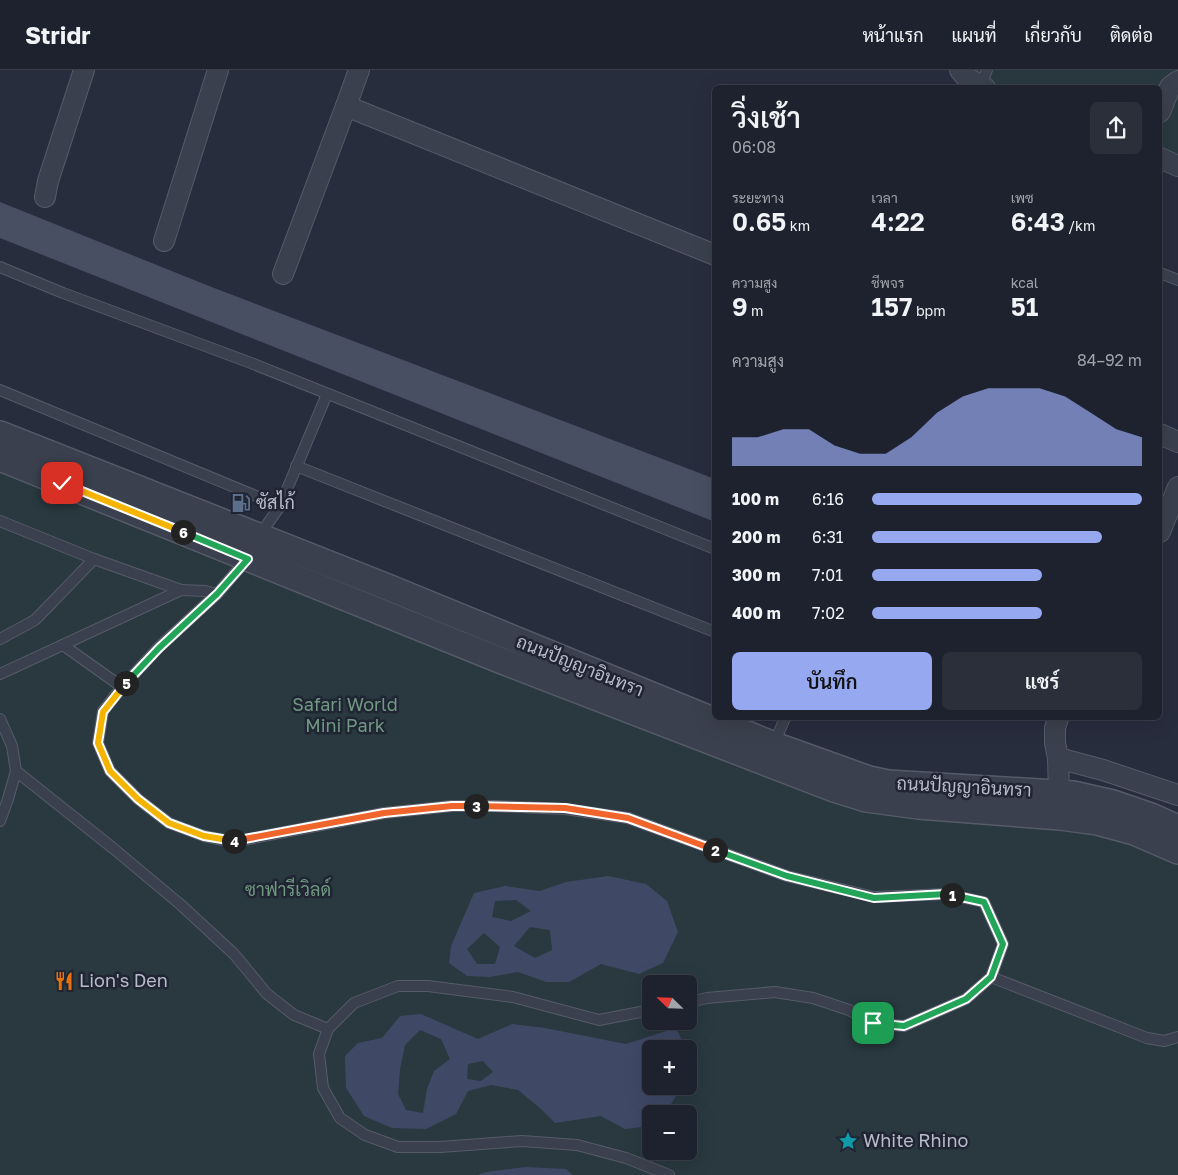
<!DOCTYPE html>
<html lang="th">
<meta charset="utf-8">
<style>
body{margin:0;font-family:"Golos Text",Sarabun,sans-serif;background:#2b2f3a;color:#f1f3f6;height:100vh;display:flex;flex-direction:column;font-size:19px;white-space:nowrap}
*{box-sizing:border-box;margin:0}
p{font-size:16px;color:#a1a4aa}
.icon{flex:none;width:28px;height:28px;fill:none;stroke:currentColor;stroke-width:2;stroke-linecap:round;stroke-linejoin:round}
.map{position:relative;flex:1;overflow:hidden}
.sheet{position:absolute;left:712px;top:15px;width:450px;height:635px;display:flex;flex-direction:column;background:#1e222e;border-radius:8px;box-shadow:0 5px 20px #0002,0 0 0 1px #3c3f4a}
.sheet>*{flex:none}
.needle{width:32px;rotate:293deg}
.buttons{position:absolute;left:642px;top:905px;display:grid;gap:10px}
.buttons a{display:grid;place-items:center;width:55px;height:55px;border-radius:8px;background:#1e222e;box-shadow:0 5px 20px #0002,0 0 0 1px #3c3f4a;font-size:25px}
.pin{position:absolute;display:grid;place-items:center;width:42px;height:42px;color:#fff;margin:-21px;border-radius:10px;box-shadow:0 2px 8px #0006}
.km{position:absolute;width:25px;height:25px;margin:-12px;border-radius:50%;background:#222;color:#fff;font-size:14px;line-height:25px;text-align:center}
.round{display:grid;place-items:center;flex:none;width:52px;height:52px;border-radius:8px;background:#2b2f3a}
.summary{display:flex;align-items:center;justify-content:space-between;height:85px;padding:0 20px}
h1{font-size:28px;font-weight:600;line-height:38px}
.figures{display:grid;grid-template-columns:repeat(3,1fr);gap:8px;height:85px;padding:5px 20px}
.figures div{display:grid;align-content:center}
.figures b{font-size:25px;font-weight:600}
.figures small{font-size:14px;font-weight:400}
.figures p{font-size:14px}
.chart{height:140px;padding:10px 20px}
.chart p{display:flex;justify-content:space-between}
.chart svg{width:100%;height:90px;margin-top:5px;fill:#96a9f0;opacity:.7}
.primary-button{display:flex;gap:10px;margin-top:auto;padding:10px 20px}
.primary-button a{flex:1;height:58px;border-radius:8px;background:#96a9f0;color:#111;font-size:20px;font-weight:600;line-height:58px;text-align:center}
.primary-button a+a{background:#2b2f3a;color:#f1f3f6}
ul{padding:0 20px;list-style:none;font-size:16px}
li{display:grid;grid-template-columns:80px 60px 1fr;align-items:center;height:38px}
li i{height:12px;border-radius:6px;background:#96a9f0}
header{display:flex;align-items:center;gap:30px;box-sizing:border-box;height:70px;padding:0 25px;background:#1e222e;border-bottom:1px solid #3c3f4a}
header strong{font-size:24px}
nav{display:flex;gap:28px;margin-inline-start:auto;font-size:18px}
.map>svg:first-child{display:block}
.green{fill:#29393f;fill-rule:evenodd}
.water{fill:#3f4966;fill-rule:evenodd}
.building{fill:#494f62}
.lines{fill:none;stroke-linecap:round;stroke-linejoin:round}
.service-casing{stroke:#565b69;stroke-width:12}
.minor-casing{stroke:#565b69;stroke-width:22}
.tertiary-casing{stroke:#565b69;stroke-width:28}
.service{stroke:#3b404e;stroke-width:10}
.minor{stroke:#3b404e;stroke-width:20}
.tertiary{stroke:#3b404e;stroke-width:25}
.split-1-casing{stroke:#fff;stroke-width:10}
.split-2-casing{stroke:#fff;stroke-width:10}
.split-3-casing{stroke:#fff;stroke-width:10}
.split-4-casing{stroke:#fff;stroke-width:10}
.split-5-casing{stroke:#fff;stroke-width:10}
.split-6-casing{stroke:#fff;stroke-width:10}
.split-7-casing{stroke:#fff;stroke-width:10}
.split-1{stroke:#22a559;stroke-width:6}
.split-2{stroke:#22a559;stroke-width:6}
.split-3{stroke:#f0652b;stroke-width:6}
.split-4{stroke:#f0652b;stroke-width:6}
.split-5{stroke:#f5b400;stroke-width:6}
.split-6{stroke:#22a559;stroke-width:6}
.split-7{stroke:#f5b400;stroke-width:6}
.labels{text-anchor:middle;stroke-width:5;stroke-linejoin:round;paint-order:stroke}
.poi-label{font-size:18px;fill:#b8bbc9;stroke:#202534;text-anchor:start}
.street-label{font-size:18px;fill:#b8bbc9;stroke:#202534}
.park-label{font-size:18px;fill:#719881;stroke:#202534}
</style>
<header>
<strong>Stridr</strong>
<nav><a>หน้าแรก</a><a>แผนที่</a><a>เกี่ยวกับ</a><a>ติดต่อ</a></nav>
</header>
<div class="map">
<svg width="1178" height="1105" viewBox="0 0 1178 1105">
<rect width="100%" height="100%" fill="#282d3e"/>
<g class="green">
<polygon points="974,0 1178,0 1178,89 1160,82 1160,18 1000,17 979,9"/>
<path d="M0 401 772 703 865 742 1110 764 1178 791V1105H0ZM651 914H689V951H651ZM651 979H689V1016H651ZM651 1044H689V1081H651Z"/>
</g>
<g class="water">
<path d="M608 806 646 814 667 831 678 862 663 893 639 904 601 894 569 912H546L518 902 489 907 467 906 449 893 451 876 474 823 505 816 540 821 566 812ZM516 830 531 841 511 851 492 847 495 831ZM530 857 550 860 552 880 535 888 514 876ZM484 863 500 877 495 894H477L467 879Z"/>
<path d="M421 944 478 969 512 954 545 958 626 974 676 958 686 979H651V1016H682L665 1044H651V1056L625 1059 601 1046 555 1053 541 1039 518 1020 491 1015 468 1021 456 1044 426 1059 392 1058 364 1046 346 1018 345 986 358 973 382 968 400 946ZM420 960 441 969 450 989 434 1001 427 1019 423 1043 406 1040 398 1024 400 999 405 975ZM483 991 493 1002 481 1011 467 1009 468 994Z"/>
<polygon points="525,1097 566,1099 573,1105 477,1105 486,1102"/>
</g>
<polygon class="building" points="0,132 209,216 715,409 715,452 0,168"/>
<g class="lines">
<g class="service-casing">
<g id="service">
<polyline points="981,16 987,0"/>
<polyline points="0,197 63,223 251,293 715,479"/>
<polyline points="1160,203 1178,210"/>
<polyline points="0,320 280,436"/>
<polyline points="296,396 715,562"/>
<polyline points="0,451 94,489 181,520"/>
<polyline points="259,466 280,436 327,324"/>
<polyline points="248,488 217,524 159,577 122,617 103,641 98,673 110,701 138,729 169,753 204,766 233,772 384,743 452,736 495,736 565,739 628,748 787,806 874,827 946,824 984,832 1003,874 991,907 966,929 904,956 873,953 849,940 813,928 775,922 707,928 689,932"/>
<polyline points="0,569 35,550 94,489"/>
<polyline points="63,575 122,617"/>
<polyline points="0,604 181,520 205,521 217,524"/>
<polyline points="0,649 12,676 16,701 8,729 0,751"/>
<polyline points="774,674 785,648"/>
<polyline points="16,701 114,779 181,835 234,884 267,924 294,945 328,959"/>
<polyline points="991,907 1147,968 1164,971 1178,967"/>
<polyline points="651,940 599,950 513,927 428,916 398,916 354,933 328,959 319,984 323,1018 340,1048 365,1065 398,1077 440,1077 522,1071 577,1075 626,1088 669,1105"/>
</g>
</g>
<g class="minor-casing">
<g id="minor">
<polyline points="960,0 966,7 985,18"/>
<polyline points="346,36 359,0"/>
<polyline points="1160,42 1170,17 1178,11"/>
<polyline points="1160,88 1178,96"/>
<polyline points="45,127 48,111 84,0"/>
<polyline points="164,171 218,0"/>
<polyline points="283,204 346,36 715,185"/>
<polyline points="1160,364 1178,372"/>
<polyline points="1160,462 1178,417"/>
<polyline points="1058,648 1055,658 1055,673 1058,688 1059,723"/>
<polyline points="1058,688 1103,700 1178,725"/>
</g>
</g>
<g class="tertiary-casing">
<g id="tertiary">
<polyline points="0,364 385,516 774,675 869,709 888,713 1073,724 1113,733 1151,746 1178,758"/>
<polyline points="0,388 502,591 834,719 866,729 918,736 1060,747 1097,752 1134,762 1178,781"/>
</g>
</g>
<use href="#service" class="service"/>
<use href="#minor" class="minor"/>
<use href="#tertiary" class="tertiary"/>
</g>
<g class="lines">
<g class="split-1-casing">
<polyline id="split-1" points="873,953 904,956 966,929 991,907 1003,874 984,832 952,825"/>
</g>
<g class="split-2-casing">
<polyline id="split-2" points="715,780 787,806 874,828 946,824 952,825"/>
</g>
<g class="split-3-casing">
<polyline id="split-3" points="476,736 565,738 628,748 715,780"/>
</g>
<g class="split-4-casing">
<polyline id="split-4" points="234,771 384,743 452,736 476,736"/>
</g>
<g class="split-5-casing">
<polyline id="split-5" points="126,613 103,642 98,673 110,701 138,729 169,753 204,766 234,771"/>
</g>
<g class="split-6-casing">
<polyline id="split-6" points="126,613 159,578 217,524 248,489 183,462"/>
</g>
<g class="split-7-casing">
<polyline id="split-7" points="62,413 183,462"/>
</g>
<use href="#split-1" class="split-1"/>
<use href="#split-2" class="split-2"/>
<use href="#split-3" class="split-3"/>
<use href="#split-4" class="split-4"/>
<use href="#split-5" class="split-5"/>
<use href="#split-6" class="split-6"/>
<use href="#split-7" class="split-7"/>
</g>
<defs>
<g id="fuel-bare" transform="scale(1.5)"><path d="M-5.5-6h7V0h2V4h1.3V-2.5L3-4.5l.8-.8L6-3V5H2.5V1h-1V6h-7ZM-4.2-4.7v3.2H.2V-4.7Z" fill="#5c6f8a" stroke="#202534" stroke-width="2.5" paint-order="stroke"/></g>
<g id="restaurant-bare" transform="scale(1.5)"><path d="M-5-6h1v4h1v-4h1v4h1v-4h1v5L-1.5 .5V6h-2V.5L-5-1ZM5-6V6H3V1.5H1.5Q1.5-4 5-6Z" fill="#e8710a" stroke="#202534" stroke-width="2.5" paint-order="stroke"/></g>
<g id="sight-bare" transform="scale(1.5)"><path d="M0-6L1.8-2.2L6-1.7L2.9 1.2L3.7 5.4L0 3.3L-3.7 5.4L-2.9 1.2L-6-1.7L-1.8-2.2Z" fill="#0f9aa8" stroke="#202534" stroke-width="2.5" paint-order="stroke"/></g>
</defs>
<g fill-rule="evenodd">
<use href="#fuel-bare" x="241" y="433"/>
<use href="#restaurant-bare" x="64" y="911"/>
<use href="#sight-bare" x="848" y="1071"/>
</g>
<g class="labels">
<g class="poi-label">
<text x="256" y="439">ซัสไก้</text>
<text x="79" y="917">Lion's Den</text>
<text x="863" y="1077">White Rhino</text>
</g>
<g class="street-label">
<text transform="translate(580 596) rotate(22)" y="6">ถนนปัญญาอินทรา</text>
<text transform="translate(964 717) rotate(3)" y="6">ถนนปัญญาอินทรา</text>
</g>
<g class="park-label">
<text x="345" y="641">Safari World<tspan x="345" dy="21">Mini Park</tspan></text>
<text x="288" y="826">ซาฟารีเวิลด์</text>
</g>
</g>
</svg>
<div class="buttons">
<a><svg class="needle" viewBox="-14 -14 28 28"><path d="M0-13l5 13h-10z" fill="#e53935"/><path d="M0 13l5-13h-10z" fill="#a1a4aa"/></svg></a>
<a>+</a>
<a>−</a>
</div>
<div class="pin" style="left:873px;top:953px;background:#1e9e55"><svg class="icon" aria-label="arrive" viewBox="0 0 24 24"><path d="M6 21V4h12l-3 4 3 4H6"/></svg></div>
<div class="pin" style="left:62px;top:413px;background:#d93025"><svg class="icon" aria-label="check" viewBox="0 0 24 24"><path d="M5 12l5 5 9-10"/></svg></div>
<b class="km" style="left:952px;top:825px">1</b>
<b class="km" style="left:715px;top:780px">2</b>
<b class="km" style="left:476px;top:736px">3</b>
<b class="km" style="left:234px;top:771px">4</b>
<b class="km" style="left:126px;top:613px">5</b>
<b class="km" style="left:183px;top:462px">6</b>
<section class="sheet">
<div class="summary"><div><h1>วิ่งเช้า</h1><p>06:08</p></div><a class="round"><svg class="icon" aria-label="share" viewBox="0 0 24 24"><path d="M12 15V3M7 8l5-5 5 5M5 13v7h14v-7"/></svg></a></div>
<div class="figures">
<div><p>ระยะทาง</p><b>0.65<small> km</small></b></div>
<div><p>เวลา</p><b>4:22</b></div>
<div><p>เพซ</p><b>6:43<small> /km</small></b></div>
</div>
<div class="figures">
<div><p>ความสูง</p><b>9<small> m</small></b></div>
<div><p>ชีพจร</p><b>157<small> bpm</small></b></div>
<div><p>kcal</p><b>51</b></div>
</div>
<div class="chart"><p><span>ความสูง</span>84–92 m</p>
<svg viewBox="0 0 160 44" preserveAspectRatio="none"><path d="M0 44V30L10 30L20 26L30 26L40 34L50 38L60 38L70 30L80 18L90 10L100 6L110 6L120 6L130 10L140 18L150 26L160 30V44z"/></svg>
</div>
<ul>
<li><b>100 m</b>6:16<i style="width:100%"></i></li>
<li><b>200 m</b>6:31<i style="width:85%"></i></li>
<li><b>300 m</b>7:01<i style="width:63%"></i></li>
<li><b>400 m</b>7:02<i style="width:63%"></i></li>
</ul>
<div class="primary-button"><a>บันทึก</a><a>แชร์</a></div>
</section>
</div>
